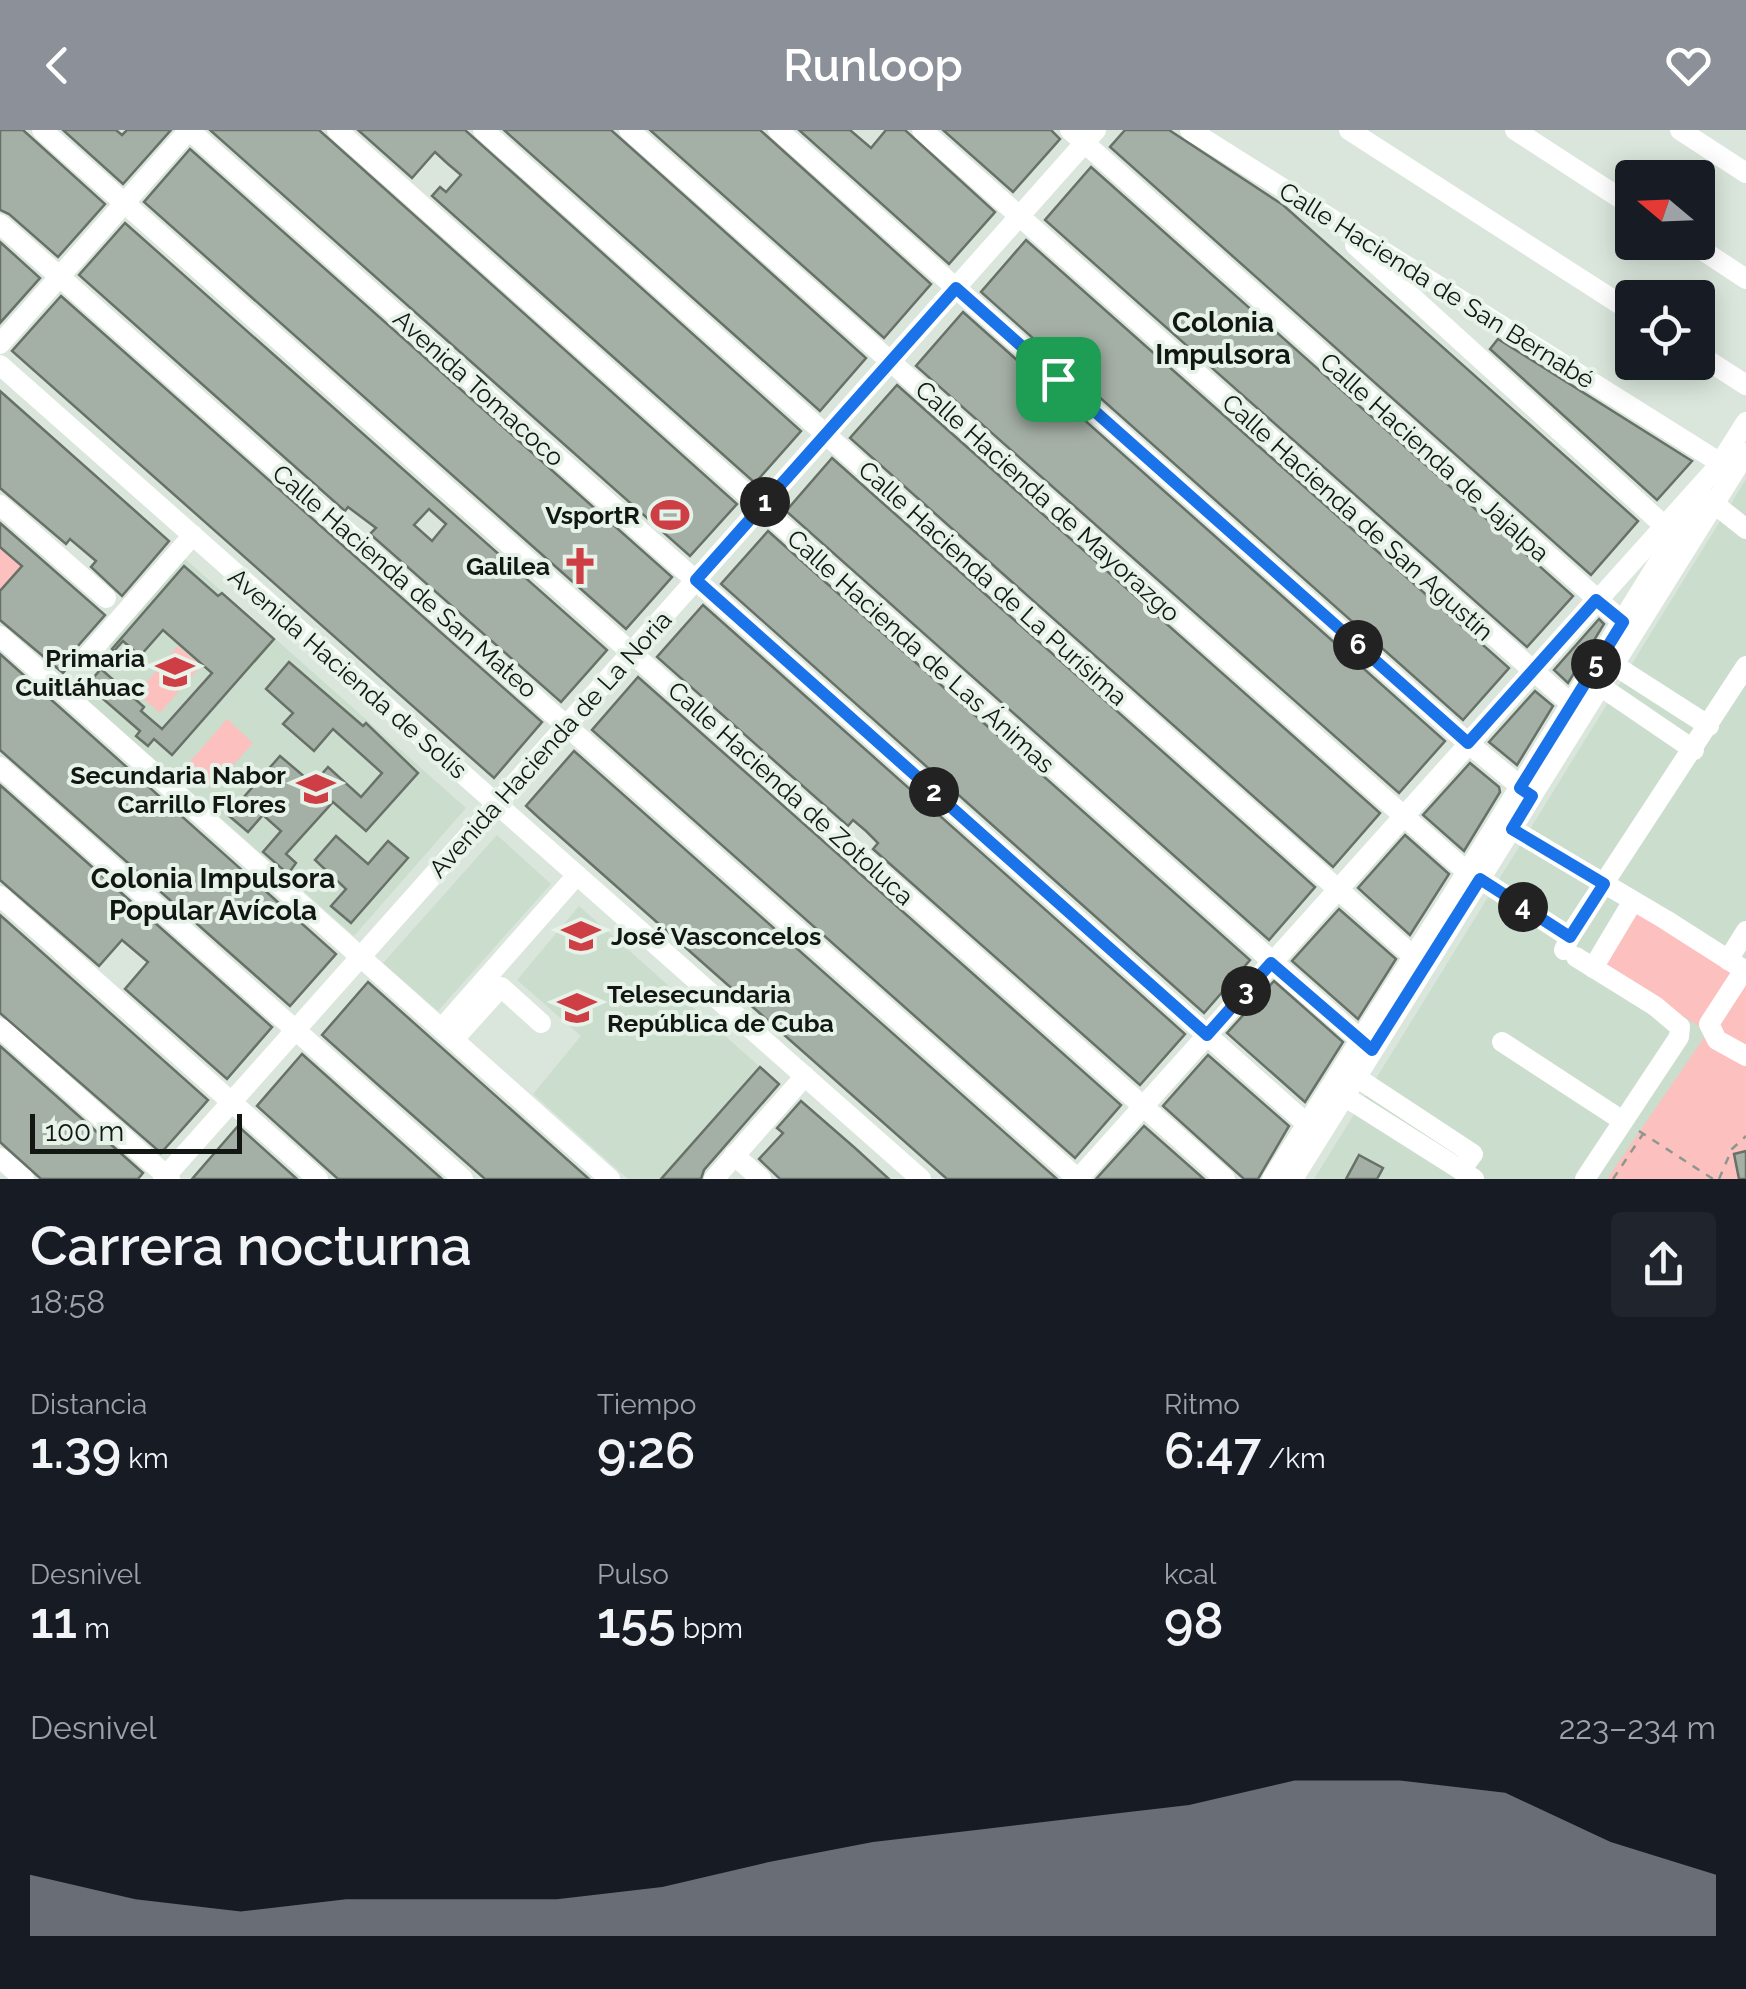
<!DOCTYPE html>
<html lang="es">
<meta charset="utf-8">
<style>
body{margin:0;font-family:Raleway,sans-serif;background:#20242c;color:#f1f3f6;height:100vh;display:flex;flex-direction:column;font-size:38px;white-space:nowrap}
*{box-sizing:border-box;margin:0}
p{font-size:32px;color:#9ea1a6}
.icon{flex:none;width:55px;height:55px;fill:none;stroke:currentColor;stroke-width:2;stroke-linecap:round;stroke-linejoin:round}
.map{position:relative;height:1049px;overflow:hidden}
.panel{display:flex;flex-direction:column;background:#171b24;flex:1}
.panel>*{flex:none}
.needle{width:65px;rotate:289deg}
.tools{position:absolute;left:1615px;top:30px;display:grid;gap:20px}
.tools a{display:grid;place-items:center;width:100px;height:100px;border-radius:10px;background:#171b24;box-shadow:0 5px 25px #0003;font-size:50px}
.scale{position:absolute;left:30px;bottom:25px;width:212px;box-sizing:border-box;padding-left:10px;border:5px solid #121713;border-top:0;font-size:28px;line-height:35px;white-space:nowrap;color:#121713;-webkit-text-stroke:8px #e7f3e9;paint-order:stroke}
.pin{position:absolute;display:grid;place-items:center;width:85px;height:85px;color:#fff;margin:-42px;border-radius:20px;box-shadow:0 5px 15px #0006}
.km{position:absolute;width:50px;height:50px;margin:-25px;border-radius:50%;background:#222;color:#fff;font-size:28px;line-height:50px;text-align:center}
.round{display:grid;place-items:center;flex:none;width:105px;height:105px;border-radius:10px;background:#20242c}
.headline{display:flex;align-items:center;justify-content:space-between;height:170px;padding:0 30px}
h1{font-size:55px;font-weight:600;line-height:75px}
.metrics{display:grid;grid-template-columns:repeat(3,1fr);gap:15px;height:170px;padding:10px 30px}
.metrics div{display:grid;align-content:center}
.metrics b{font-size:50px;font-weight:600}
.metrics small{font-size:28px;font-weight:400}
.metrics p{font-size:28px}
.chart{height:280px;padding:20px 30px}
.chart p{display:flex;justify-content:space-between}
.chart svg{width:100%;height:180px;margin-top:10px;fill:#8c9099;opacity:.7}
header{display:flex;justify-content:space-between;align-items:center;height:130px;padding:0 30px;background:#8c9099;color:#fff;font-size:45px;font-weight:600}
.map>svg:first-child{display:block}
.built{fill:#cbddcd}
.green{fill:#fcc1be}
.building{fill:#a4afa5;stroke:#677168;stroke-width:2.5;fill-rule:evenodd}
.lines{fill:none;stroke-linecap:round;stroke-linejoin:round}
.path{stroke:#8e978f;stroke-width:2.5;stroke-dasharray:8 8;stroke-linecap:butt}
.minor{stroke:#fff;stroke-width:20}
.route-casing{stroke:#fff;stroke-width:20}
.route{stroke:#1a73e8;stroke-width:12}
.labels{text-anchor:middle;stroke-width:8;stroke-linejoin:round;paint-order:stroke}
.street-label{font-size:25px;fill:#121713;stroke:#e7f3e9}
.poi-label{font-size:25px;font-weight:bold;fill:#121713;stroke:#e7f3e9;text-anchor:end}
.neighbourhood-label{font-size:28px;font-weight:bold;fill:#121713;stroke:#e7f3e9}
</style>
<header><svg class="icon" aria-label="back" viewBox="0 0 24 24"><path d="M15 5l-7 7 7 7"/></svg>Runloop<svg class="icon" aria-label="heart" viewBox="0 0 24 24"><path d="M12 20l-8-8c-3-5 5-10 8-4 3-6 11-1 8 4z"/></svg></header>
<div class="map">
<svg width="1746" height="1049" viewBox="0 0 1746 1049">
<rect width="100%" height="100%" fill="#dae6dc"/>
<g class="built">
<polygon points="1746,349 1746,1049 1314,1049"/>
<polygon points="184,428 466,678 354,806 78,562 114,521 108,515"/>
<polygon points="497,705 551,754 438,881 383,833"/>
<polygon points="579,776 760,937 661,1049 628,1049 533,964 581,906 517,850"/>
</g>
<g class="green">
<polygon points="0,417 22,436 0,461"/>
<polygon points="178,516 201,536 160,583 137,563"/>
<polygon points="227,589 253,613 213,658 187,635"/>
<polygon points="1632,767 1746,841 1746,1049 1607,1049 1708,902 1592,829"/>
</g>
<g class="building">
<polygon points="0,0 23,0 105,74 58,127 9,84 0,80"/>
<polygon points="63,0 116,0 122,5 127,0 171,0 123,54"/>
<polygon points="210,0 319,0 737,374 690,426"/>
<polygon points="358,0 465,0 801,301 755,353 432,66 440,57 446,62 461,45 448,34 435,22 412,48"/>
<polygon points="504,0 611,0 866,228 820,281"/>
<polygon points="650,0 760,0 931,154 884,208"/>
<polygon points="799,0 850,0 871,18 886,0 905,0 995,82 949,134"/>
<polygon points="943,0 1051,0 1060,9 1013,62"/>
<polygon points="1125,0 1169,0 1283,75 1638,391 1591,445 1110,17"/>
<polygon points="190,19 672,447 626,499 144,72"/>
<polygon points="1091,37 1573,466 1527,517 1045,90"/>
<path d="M125 93 607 520 561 572 370 404 376 398 348 377 345 381 79 145ZM429 379 446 394 432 411 414 395Z"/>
<polygon points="1026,110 1509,538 1463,590 981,162"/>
<polygon points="0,112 40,148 0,193"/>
<polygon points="61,166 542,592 494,648 12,221"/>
<polygon points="963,182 1445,611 1399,663 916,236"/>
<polygon points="1498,209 1692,331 1657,370 1490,219"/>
<polygon points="897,255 1380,683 1333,737 850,308"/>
<polygon points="0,261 169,411 122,466 91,437 96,431 70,409 66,414 0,358"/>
<polygon points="832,328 1315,757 1269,810 786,381"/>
<polygon points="0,393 105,485 77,517 74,530 63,543 0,490 0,461 22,436 0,417"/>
<polygon points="768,401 1250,830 1204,883 721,454"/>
<polygon points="184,436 218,466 222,463 274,509 172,625 154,609 148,616 136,606 140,601 87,555 101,539 144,577 141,581 162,599 212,543 163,500 140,526 123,511 114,521 112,519"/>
<polygon points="703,475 1185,904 1140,955 873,719 878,713 866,701 853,690 848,696 657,527"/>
<polygon points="1599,489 1604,494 1568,553 1554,540"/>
<polygon points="0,524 336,824 290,876 0,620"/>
<polygon points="289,532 363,596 366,593 418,643 366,701 333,672 286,724 296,733 288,744 263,722 281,701 263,685 248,702 228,685 280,626 313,654 328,637 361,667 382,643 333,599 314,621 283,594 293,583 266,559"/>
<polygon points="638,547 1121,975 1075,1028 592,600"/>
<polygon points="1535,561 1553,576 1517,635 1489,612"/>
<polygon points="574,621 1057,1049 947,1049 538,687 526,676"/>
<polygon points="1470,633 1499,657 1500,662 1464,721 1423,685"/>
<polygon points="0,655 272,897 227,949 125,859 148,832 122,810 99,836 0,750"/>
<polygon points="1405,705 1449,744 1410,805 1358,758"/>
<polygon points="336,706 368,734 388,711 408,728 351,793 331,776 346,759 315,730"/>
<polygon points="1339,779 1396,829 1358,889 1292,831"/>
<polygon points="0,785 208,970 161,1023 0,883"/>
<polygon points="1274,851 1343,912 1305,972 1227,903"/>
<polygon points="368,852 589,1049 485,1049 376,953 322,905"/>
<polygon points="0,916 143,1043 138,1049 41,1049 0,1012"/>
<polygon points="302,924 442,1049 338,1049 257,976"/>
<polygon points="1208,925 1289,996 1258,1049 1244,1049 1163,976"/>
<polygon points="760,937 779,954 704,1040 701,1049 661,1049"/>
<polygon points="801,971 855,1018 889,1049 780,1049 759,1029 783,1003 777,998"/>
<polygon points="238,996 297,1049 192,1049"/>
<polygon points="1144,996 1204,1049 1096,1049"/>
<polygon points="1746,1021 1746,1049 1739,1049 1734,1024"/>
<polygon points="1359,1025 1383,1038 1377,1049 1346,1049"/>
</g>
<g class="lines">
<g class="path">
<polyline points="1639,1001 1713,1049"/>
<polyline points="1613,1049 1643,1004"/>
<polyline points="1719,1049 1732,1019 1746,1006"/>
</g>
<g class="minor">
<polyline points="42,0 1225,1049"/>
<polyline points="189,0 1307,994"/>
<polyline points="337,0 1372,920"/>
<polyline points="483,0 1413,826"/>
<polyline points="629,0 1467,742"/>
<polyline points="778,0 1468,613 1532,666"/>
<polyline points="922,0 1570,573"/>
<polyline points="1070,0 1623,492"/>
<polyline points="1190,0 1730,339"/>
<polyline points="1349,0 1632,182"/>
<polyline points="1515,0 1632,76"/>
<polyline points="1680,0 1746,43"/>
<polyline points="0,94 1078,1049"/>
<polyline points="1690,112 1746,149"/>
<polyline points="1355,115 1670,401"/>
<polyline points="0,214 189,0"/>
<polyline points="1698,224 1746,255"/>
<polyline points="0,235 921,1049"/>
<polyline points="1715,341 1746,292"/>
<polyline points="1707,368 1746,399"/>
<polyline points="0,375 106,468"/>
<polyline points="0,506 610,1049"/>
<polyline points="87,526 193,405"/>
<polyline points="1614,535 1709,596"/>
<polyline points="1600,556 1694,620"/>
<polyline points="0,637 463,1049"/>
<polyline points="1512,699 1666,790 1746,841"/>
<polyline points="1480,749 1569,807"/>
<polyline points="0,766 318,1049"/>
<polyline points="1564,820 1572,802 1746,536"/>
<polyline points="1576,827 1655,876 1680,897 1679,907 1585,1049"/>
<polyline points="1728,830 1746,801"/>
<polyline points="1593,838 1633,771"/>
<polyline points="1744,840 1709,894 1717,910 1746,926"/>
<polyline points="0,898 170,1049"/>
<polyline points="442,898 577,745"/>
<polyline points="454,909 501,857 541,893"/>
<polyline points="1502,912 1623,991"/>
<polyline points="1356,947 1473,1024 1461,1040 1474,1049"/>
<polyline points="1344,966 1461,1040"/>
<polyline points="734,1025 761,1049"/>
<polyline points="0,1028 24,1049"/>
<polyline points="163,1049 1096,0"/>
<polyline points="714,1049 805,946"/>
<polyline points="1078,1049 1721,333"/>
<polyline points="1272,1049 1467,742 1692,378"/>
<polyline points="1293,1049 1746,323"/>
</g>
</g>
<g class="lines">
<g class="route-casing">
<polygon id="route" points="956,158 1468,613 1596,470 1623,492 1520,658 1532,666 1512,699 1604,754 1570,807 1480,749 1372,920 1271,833 1207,905 696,450"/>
</g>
<use href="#route" class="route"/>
</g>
<defs>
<g id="stadium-bare" transform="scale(3)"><path d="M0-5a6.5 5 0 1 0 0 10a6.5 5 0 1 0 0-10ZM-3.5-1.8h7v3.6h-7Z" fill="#ce3e45" stroke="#e7f3e9" stroke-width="2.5" paint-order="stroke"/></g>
<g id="church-bare" transform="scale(3)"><path d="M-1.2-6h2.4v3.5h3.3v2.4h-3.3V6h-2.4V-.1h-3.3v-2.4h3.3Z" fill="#ce3e45" stroke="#e7f3e9" stroke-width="2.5" paint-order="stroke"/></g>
<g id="school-bare" transform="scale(3)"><path d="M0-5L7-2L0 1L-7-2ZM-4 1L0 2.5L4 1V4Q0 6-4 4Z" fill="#ce3e45" stroke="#e7f3e9" stroke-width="2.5" paint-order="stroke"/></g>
</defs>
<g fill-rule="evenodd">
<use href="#stadium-bare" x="670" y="385"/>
<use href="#church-bare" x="580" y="436"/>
<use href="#school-bare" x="175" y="542"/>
<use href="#school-bare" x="316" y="659"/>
<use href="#school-bare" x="581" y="806"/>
<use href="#school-bare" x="577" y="878"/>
</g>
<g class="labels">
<g class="street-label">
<text transform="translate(1437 155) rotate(32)" y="9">Calle Hacienda de San Bernabé</text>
<text transform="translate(479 258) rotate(42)" y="9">Avenida Tomacoco</text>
<text transform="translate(1435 327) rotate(42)" y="9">Calle Hacienda de Jajalpa</text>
<text transform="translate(1048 371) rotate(42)" y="9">Calle Hacienda de Mayorazgo</text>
<text transform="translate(1358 387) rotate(42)" y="9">Calle Hacienda de San Agustín</text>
<text transform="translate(405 451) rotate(41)" y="9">Calle Hacienda de San Mateo</text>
<text transform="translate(993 453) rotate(42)" y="9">Calle Hacienda de La Purísima</text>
<text transform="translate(921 521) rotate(42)" y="9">Calle Hacienda de Las Ánimas</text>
<text transform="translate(348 543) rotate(41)" y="9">Avenida Hacienda de Solís</text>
<text transform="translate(550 614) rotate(-48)" y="9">Avenida Hacienda de La Noria</text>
<text transform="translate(791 663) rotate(42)" y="9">Calle Hacienda de Zotoluca</text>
</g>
<g class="poi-label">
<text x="640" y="394">VsportR</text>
<text x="550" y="445">Galilea</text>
<text x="145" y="537">Primaria<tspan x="145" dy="29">Cuitláhuac</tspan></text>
<text x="286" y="654">Secundaria Nabor<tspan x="286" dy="29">Carrillo Flores</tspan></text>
<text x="611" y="815" text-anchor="start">José Vasconcelos</text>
<text x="607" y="873" text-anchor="start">Telesecundaria<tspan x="607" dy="29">República de Cuba</tspan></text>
</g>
<g class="neighbourhood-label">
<text x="1223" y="202">Colonia<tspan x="1223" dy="32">Impulsora</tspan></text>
<text x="213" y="758">Colonia Impulsora<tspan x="213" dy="32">Popular Avícola</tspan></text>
</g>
</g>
</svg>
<div class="tools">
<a><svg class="needle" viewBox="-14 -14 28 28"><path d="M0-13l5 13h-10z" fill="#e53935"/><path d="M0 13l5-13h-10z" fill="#9ea1a6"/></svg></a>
<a><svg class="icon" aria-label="locate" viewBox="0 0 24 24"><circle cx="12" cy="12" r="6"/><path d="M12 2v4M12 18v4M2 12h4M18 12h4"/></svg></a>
</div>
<div class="scale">100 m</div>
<div class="pin" style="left:1058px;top:249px;background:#1e9e55"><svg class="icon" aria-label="arrive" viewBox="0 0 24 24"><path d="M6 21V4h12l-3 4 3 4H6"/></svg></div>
<b class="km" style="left:765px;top:372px">1</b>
<b class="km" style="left:934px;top:662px">2</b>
<b class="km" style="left:1246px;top:861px">3</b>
<b class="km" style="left:1523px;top:777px">4</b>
<b class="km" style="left:1596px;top:534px">5</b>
<b class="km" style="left:1358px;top:515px">6</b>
</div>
<section class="panel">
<div class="headline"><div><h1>Carrera nocturna</h1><p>18:58</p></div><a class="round"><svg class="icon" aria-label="share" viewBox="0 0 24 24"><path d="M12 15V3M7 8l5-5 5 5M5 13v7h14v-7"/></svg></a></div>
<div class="metrics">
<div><p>Distancia</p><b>1.39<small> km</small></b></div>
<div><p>Tiempo</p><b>9:26</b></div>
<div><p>Ritmo</p><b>6:47<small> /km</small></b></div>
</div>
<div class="metrics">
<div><p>Desnivel</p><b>11<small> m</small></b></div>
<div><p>Pulso</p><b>155<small> bpm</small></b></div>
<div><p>kcal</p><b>98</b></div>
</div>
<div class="chart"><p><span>Desnivel</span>223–234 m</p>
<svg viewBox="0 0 160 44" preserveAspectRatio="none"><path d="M0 44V29L10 35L20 38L30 35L40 35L50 35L60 32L70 26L80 21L90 18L100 15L110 12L120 6L130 6L140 9L150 21L160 29V44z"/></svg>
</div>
</section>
